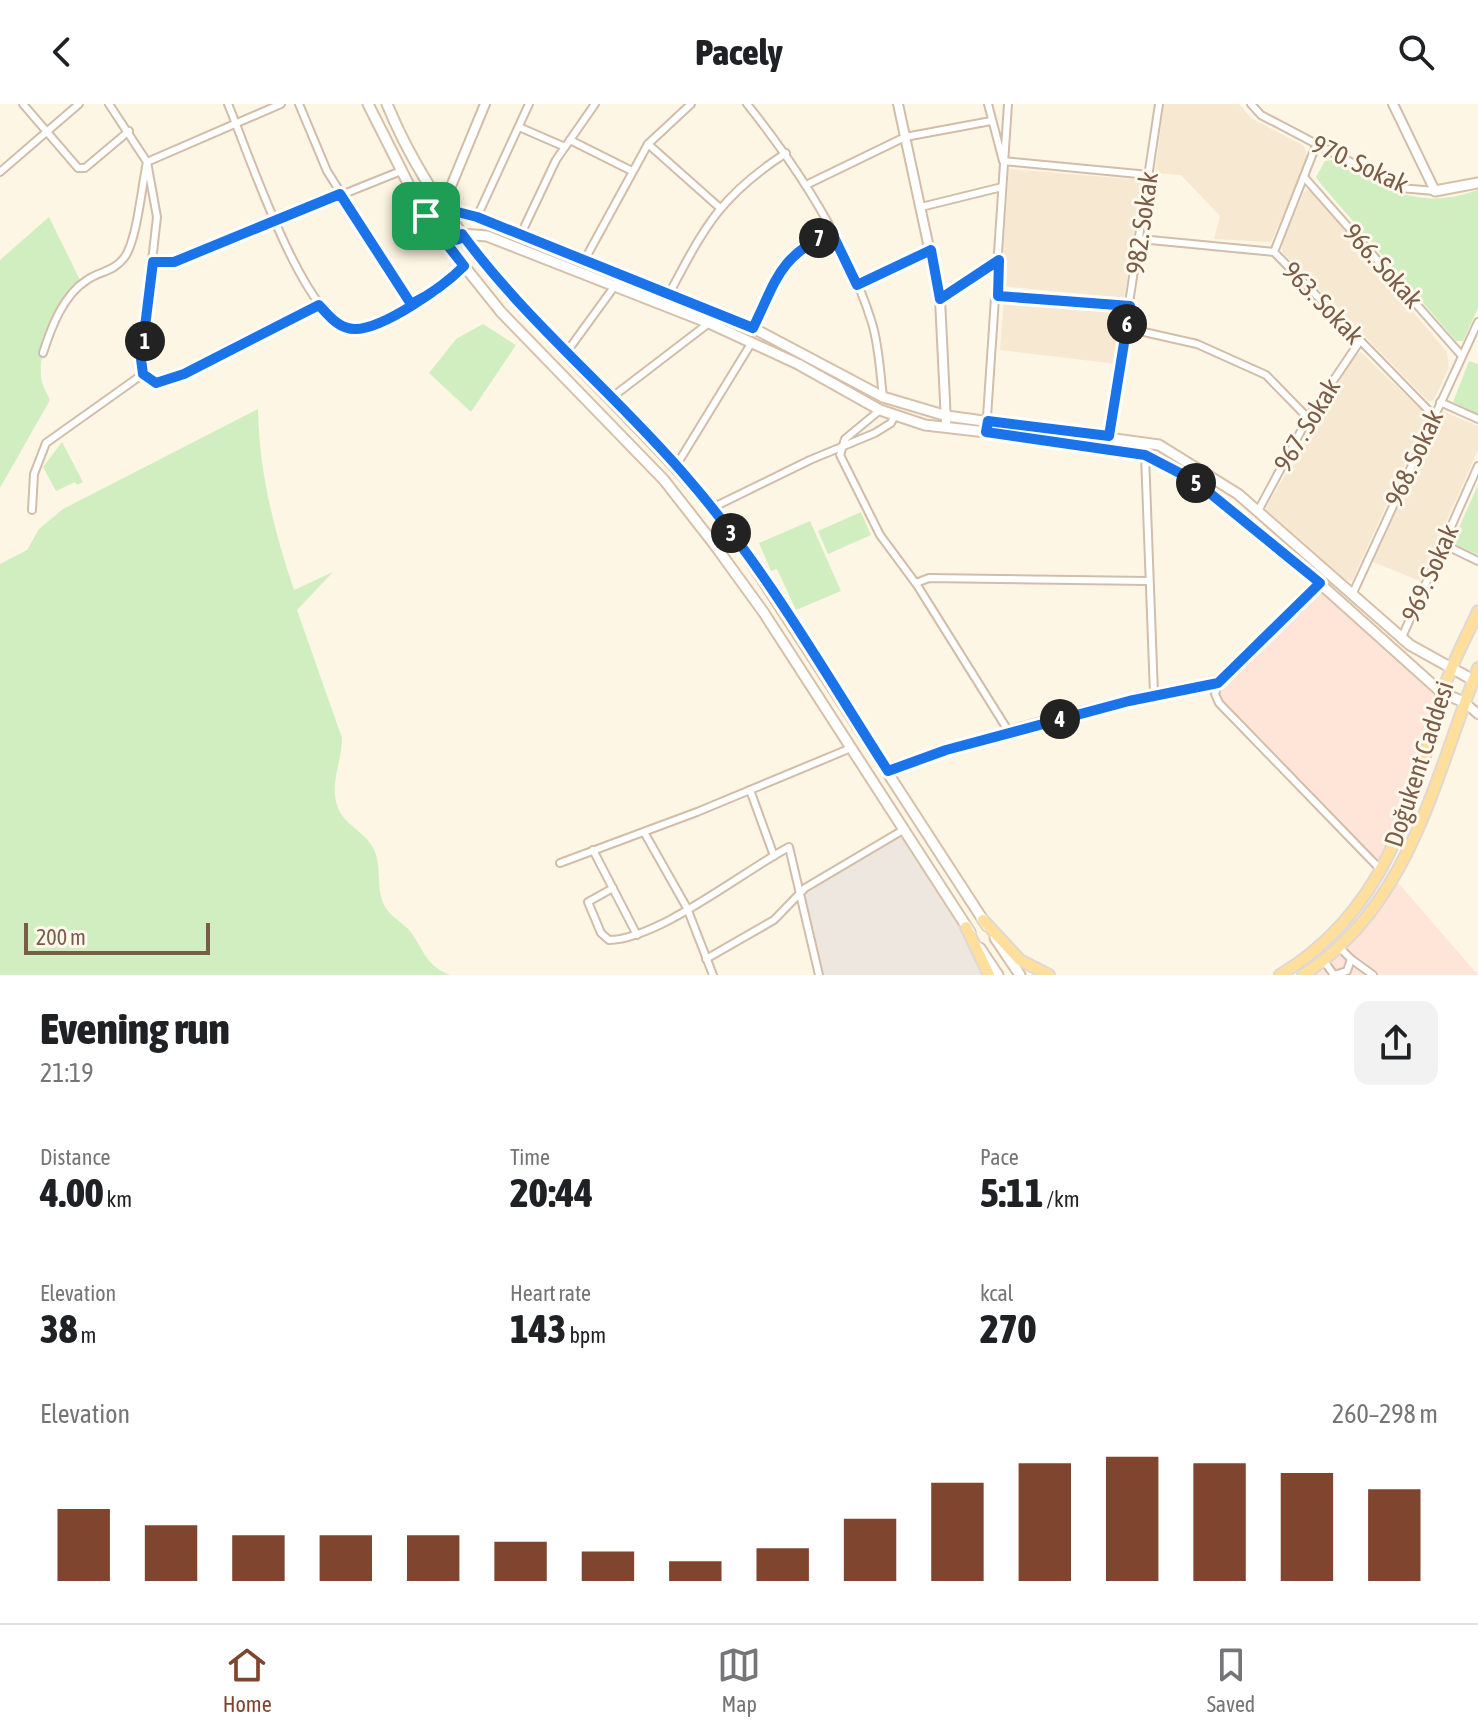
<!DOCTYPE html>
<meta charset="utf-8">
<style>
body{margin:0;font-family:"Asap Condensed",sans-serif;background:#f2f2f2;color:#202124;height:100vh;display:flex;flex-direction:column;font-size:30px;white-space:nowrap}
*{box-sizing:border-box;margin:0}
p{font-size:26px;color:#757577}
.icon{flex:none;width:44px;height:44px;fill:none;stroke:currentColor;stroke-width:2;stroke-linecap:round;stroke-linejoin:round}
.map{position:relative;height:871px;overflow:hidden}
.panel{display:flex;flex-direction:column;background:#fff;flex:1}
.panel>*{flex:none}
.scale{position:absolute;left:24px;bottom:20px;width:186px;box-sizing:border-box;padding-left:8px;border:4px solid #7a5c47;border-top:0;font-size:22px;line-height:28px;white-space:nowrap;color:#7a5c47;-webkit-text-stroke:6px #fff9ed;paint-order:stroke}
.pin{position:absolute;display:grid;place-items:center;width:68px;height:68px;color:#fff;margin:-34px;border-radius:16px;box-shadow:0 4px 12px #0006}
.km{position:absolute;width:40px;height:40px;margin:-20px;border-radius:50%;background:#222;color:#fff;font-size:22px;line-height:40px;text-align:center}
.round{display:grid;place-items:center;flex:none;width:84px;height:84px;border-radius:16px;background:#f2f2f2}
.overview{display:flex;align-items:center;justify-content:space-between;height:136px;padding:0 40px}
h1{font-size:44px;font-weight:800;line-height:60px}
.stats{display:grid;grid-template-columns:repeat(3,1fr);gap:12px;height:136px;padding:8px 40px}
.stats div{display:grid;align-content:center}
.stats b{font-size:40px;font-weight:800}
.stats small{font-size:22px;font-weight:400}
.stats p{font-size:22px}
.chart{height:224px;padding:16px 40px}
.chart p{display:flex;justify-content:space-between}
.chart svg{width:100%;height:144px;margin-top:8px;stroke:#7f452f;stroke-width:6}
header{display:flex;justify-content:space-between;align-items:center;height:104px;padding:0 40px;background:#fff;font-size:36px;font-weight:800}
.dock{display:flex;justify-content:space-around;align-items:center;height:112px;border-top:2px solid #e0e0e0;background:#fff;font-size:22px;color:#757577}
.dock a{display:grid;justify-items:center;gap:4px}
.dock .selected{color:#7f452f}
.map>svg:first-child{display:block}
.residential{fill:#f7e8d2}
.commercial{fill:#ffe5d8}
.industrial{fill:#eee7df}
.green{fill:#d1eec1}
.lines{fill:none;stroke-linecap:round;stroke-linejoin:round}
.minor-casing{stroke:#d1bda9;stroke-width:10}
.tertiary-casing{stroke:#d1bda9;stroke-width:12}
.secondary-casing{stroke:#d7c0a9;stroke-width:13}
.primary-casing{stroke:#dfd8d3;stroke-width:14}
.minor{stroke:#fff;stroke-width:6}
.tertiary{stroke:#fff;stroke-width:8}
.secondary{stroke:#fff;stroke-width:9}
.primary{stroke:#ffdf9b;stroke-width:10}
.route-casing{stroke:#fff;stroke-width:16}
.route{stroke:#1a73e8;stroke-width:10}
.labels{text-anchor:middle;stroke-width:6;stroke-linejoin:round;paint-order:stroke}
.street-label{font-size:26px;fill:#7a5c47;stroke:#fff9ed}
</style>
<header><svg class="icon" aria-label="back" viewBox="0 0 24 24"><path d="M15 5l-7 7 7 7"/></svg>Pacely<svg class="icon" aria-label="search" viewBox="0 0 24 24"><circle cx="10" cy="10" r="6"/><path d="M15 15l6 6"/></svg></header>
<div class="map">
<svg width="1478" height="871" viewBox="0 0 1478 871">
<rect width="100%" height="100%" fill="#fef6e4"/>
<g class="residential">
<polygon points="1164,0 1239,0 1251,14 1304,42 1308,55 1271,138 1214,135 1220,112 1181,71 1155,69"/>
<polygon points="1009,65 1143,76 1124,194 1001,182"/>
<polygon points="1310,86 1447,248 1449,264 1433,297 1428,297 1283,149 1282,140 1304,88"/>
<polygon points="1004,193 1123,203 1117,260 1000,246"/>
<polygon points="1361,248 1423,308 1425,316 1352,477 1346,476 1266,408 1266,404 1335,284 1355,251"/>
<polygon points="1442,307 1478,322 1478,346 1420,477 1373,458"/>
</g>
<g class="commercial">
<polygon points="1320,479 1442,589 1381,766 1219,599 1215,590 1218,579"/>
<polygon points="1394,774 1478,871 1303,871 1326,856"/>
</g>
<polygon class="industrial" points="903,726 966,823 989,871 819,871 800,787"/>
<g class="green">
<path d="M1332 56C1386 83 1415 108 1478 86V204L1463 237H1456L1321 80 1316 73 1325 57Z"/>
<path d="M49 113 82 180C62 203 38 240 41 272 41 280 47 289 50 296L0 384V156Z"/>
<polygon points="483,220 516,241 471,308 429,269 456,235"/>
<polygon points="1469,257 1478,260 1478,310 1453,298"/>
<path d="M258 305C259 368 274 426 294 486L333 468 297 506 342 634C342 657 330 678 337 701 343 722 367 727 375 748 381 763 377 781 382 796 387 812 401 816 410 827 424 846 426 862 450 871H0V460L27 446 39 425 63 405Z"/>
<polygon points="62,338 83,378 77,381 75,378 56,387 43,363"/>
<polygon points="1478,381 1478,451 1452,439"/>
<polygon points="861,408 871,431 828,450 818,427"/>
<polygon points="810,417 841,487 796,506 777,465 771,467 759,439"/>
</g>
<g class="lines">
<g class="minor-casing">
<g id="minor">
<polyline points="23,0 78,64 85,64 129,27"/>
<path d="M228 0C247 45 302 212 348 224 376 232 444 181 464 162"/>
<polyline points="281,0 147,58 157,113 141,255 143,270 156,279 184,270 319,201"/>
<polyline points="299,0 327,67 411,200"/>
<path d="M747 0C799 65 847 139 872 219 879 242 880 268 883 293"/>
<polyline points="988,0 1003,57 1149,71"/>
<polyline points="1251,0 1261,11 1400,84 1435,87"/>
<polyline points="519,23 565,43"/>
<polyline points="570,36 632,67"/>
<polyline points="648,40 720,104"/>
<polyline points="0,68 79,0"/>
<polyline points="1304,73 1462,252"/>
<polyline points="806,81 905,33 991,17"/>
<polyline points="921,103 1002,83"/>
<polyline points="477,113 529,0"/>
<polyline points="520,132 556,56 595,0"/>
<polyline points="1140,135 1274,148 1433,311"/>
<polyline points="1274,148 1317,39"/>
<polyline points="584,157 648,40 691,0"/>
<polyline points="153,158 174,158 401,67"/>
<polyline points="857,181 931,146"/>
<path d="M669 190C705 122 720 92 786 49"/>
<polyline points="998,192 1130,202"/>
<polyline points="940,195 999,156"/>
<path d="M753 224C778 173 777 156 831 127"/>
<polyline points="1126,224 1197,240 1266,271 1308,314"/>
<path d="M43 249C51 224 63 191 87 176 100 167 113 168 124 154 137 138 142 80 147 58L109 0"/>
<polyline points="566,249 622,172"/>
<polyline points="611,294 709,219"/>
<polyline points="1440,298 1478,315"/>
<polyline points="880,306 845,335 840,351 880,431 917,481 1009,628"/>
<polyline points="986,328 1008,0"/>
<polyline points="1109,332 1159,0"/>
<polyline points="1145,351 1154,590"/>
<polyline points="676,362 752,238"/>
<polyline points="712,404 810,356 875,329 891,319 895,311"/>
<polyline points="32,406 34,370 46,339 143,270"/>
<polyline points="1258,407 1308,314 1360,237"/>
<polyline points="1443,440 1478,457"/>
<polyline points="916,479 929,474 1148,477"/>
<polyline points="1320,479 1218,579 1215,590 1219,599 1380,765"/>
<polyline points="1352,491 1478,218"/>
<polyline points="1402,533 1478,362"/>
<polyline points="750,686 774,752"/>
<polyline points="644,728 687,804 713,871"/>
<polyline points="593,746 637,831"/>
<polyline points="560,759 697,708 851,644"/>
<path d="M613 784 588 798 601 829 609 836C659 835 742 768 789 743L819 871"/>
<polyline points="706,855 774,816 805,784 903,726"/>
<polyline points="1351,855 1373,871"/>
<polyline points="1324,857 1334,871 1347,867 1351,855 1340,844"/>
</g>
</g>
<g class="tertiary-casing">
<g id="tertiary">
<polyline points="898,0 940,195 946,318"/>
<polyline points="1393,0 1435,87"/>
<polyline points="442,104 485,0"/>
<polyline points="1464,598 1478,610"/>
<path d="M888 667C994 628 1106 598 1218 579"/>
</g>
</g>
<g class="secondary-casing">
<g id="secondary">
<polyline points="368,0 422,107 445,138 501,208 664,376 714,440 764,509 970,828"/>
<path d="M387 0C459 176 622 288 736 435L987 822"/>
<polyline points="1435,87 1478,79"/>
<polyline points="426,112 429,107 442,104 477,113 753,224 883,293 947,312 1159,341 1238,390 1410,541 1473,576"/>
<polyline points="445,138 459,135 462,130 487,132 709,219 798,260 880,306 925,321 1091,340 1145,351 1195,377 1296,458 1442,589 1464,598"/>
<polyline points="995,834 1020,871"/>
<polyline points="980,844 998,871"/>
</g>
</g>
<g class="primary-casing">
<g id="primary">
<polyline points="983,816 1020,856 1049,871"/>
<polyline points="966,823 989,871"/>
<path d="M1280 871C1386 807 1412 702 1442 590 1450 562 1466 534 1478 507"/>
<path d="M1303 871C1410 802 1434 675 1478 564"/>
</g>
</g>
<use href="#minor" class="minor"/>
<use href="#tertiary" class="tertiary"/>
<use href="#secondary" class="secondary"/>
<use href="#primary" class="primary"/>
</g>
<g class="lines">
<g class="route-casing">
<path id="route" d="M426 112 464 162C444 182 384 225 355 225 339 225 329 212 319 201L184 270 156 279 143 270 141 255 153 158H174L340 90 411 200C432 190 448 178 464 162L445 138 459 135 462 130C529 221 617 291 689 376 766 465 825 569 888 667L946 646 1129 597 1218 579 1320 479 1195 377 1145 351 986 328 988 317 1109 332 1130 202 998 192 999 156 940 195 931 146 857 181 831 127C777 156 778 173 753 224L477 113 442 104 429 107 426 112"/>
</g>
<use href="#route" class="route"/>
</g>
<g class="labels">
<g class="street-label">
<text transform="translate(1360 60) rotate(25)" y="9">970. Sokak</text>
<text transform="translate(1142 119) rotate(-82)" y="9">982. Sokak</text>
<text transform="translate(1383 162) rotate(48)" y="9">966. Sokak</text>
<text transform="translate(1323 199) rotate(46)" y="9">963. Sokak</text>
<text transform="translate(1307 321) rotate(-59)" y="9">967. Sokak</text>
<text transform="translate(1414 354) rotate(-65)" y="9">968. Sokak</text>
<text transform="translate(1430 469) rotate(-66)" y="9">969. Sokak</text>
<text transform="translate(1419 660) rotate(-72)" y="9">Doğukent Caddesi</text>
</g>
</g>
</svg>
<div class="scale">200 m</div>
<div class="pin" style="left:426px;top:112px;background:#1e9e55"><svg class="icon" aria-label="arrive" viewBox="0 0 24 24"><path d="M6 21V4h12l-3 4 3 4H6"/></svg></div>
<b class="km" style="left:145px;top:237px">1</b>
<b class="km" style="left:731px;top:429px">3</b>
<b class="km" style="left:1060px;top:615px">4</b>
<b class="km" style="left:1196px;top:379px">5</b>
<b class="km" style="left:1127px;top:220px">6</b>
<b class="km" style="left:819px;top:134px">7</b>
</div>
<section class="panel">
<div class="overview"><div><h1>Evening run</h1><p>21:19</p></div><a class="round"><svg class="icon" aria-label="share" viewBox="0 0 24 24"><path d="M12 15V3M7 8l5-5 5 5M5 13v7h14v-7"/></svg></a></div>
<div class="stats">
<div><p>Distance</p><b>4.00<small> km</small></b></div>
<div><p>Time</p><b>20:44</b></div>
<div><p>Pace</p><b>5:11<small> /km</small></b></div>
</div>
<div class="stats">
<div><p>Elevation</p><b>38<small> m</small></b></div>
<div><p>Heart rate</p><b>143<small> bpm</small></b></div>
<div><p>kcal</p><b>270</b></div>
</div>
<div class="chart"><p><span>Elevation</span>260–298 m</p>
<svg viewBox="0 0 160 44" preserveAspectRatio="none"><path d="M5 44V22M15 44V27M25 44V30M35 44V30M45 44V30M55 44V32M65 44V35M75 44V38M85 44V34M95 44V25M105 44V14M115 44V8M125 44V6M135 44V8M145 44V11M155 44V16"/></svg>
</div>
</section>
<nav class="dock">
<a class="selected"><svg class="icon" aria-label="home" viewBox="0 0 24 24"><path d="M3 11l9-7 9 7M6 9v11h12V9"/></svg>Home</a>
<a><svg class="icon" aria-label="map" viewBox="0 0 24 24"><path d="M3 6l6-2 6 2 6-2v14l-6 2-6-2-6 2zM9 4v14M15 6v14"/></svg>Map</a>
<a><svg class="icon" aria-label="saved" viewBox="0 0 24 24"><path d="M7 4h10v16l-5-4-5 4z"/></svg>Saved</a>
</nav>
